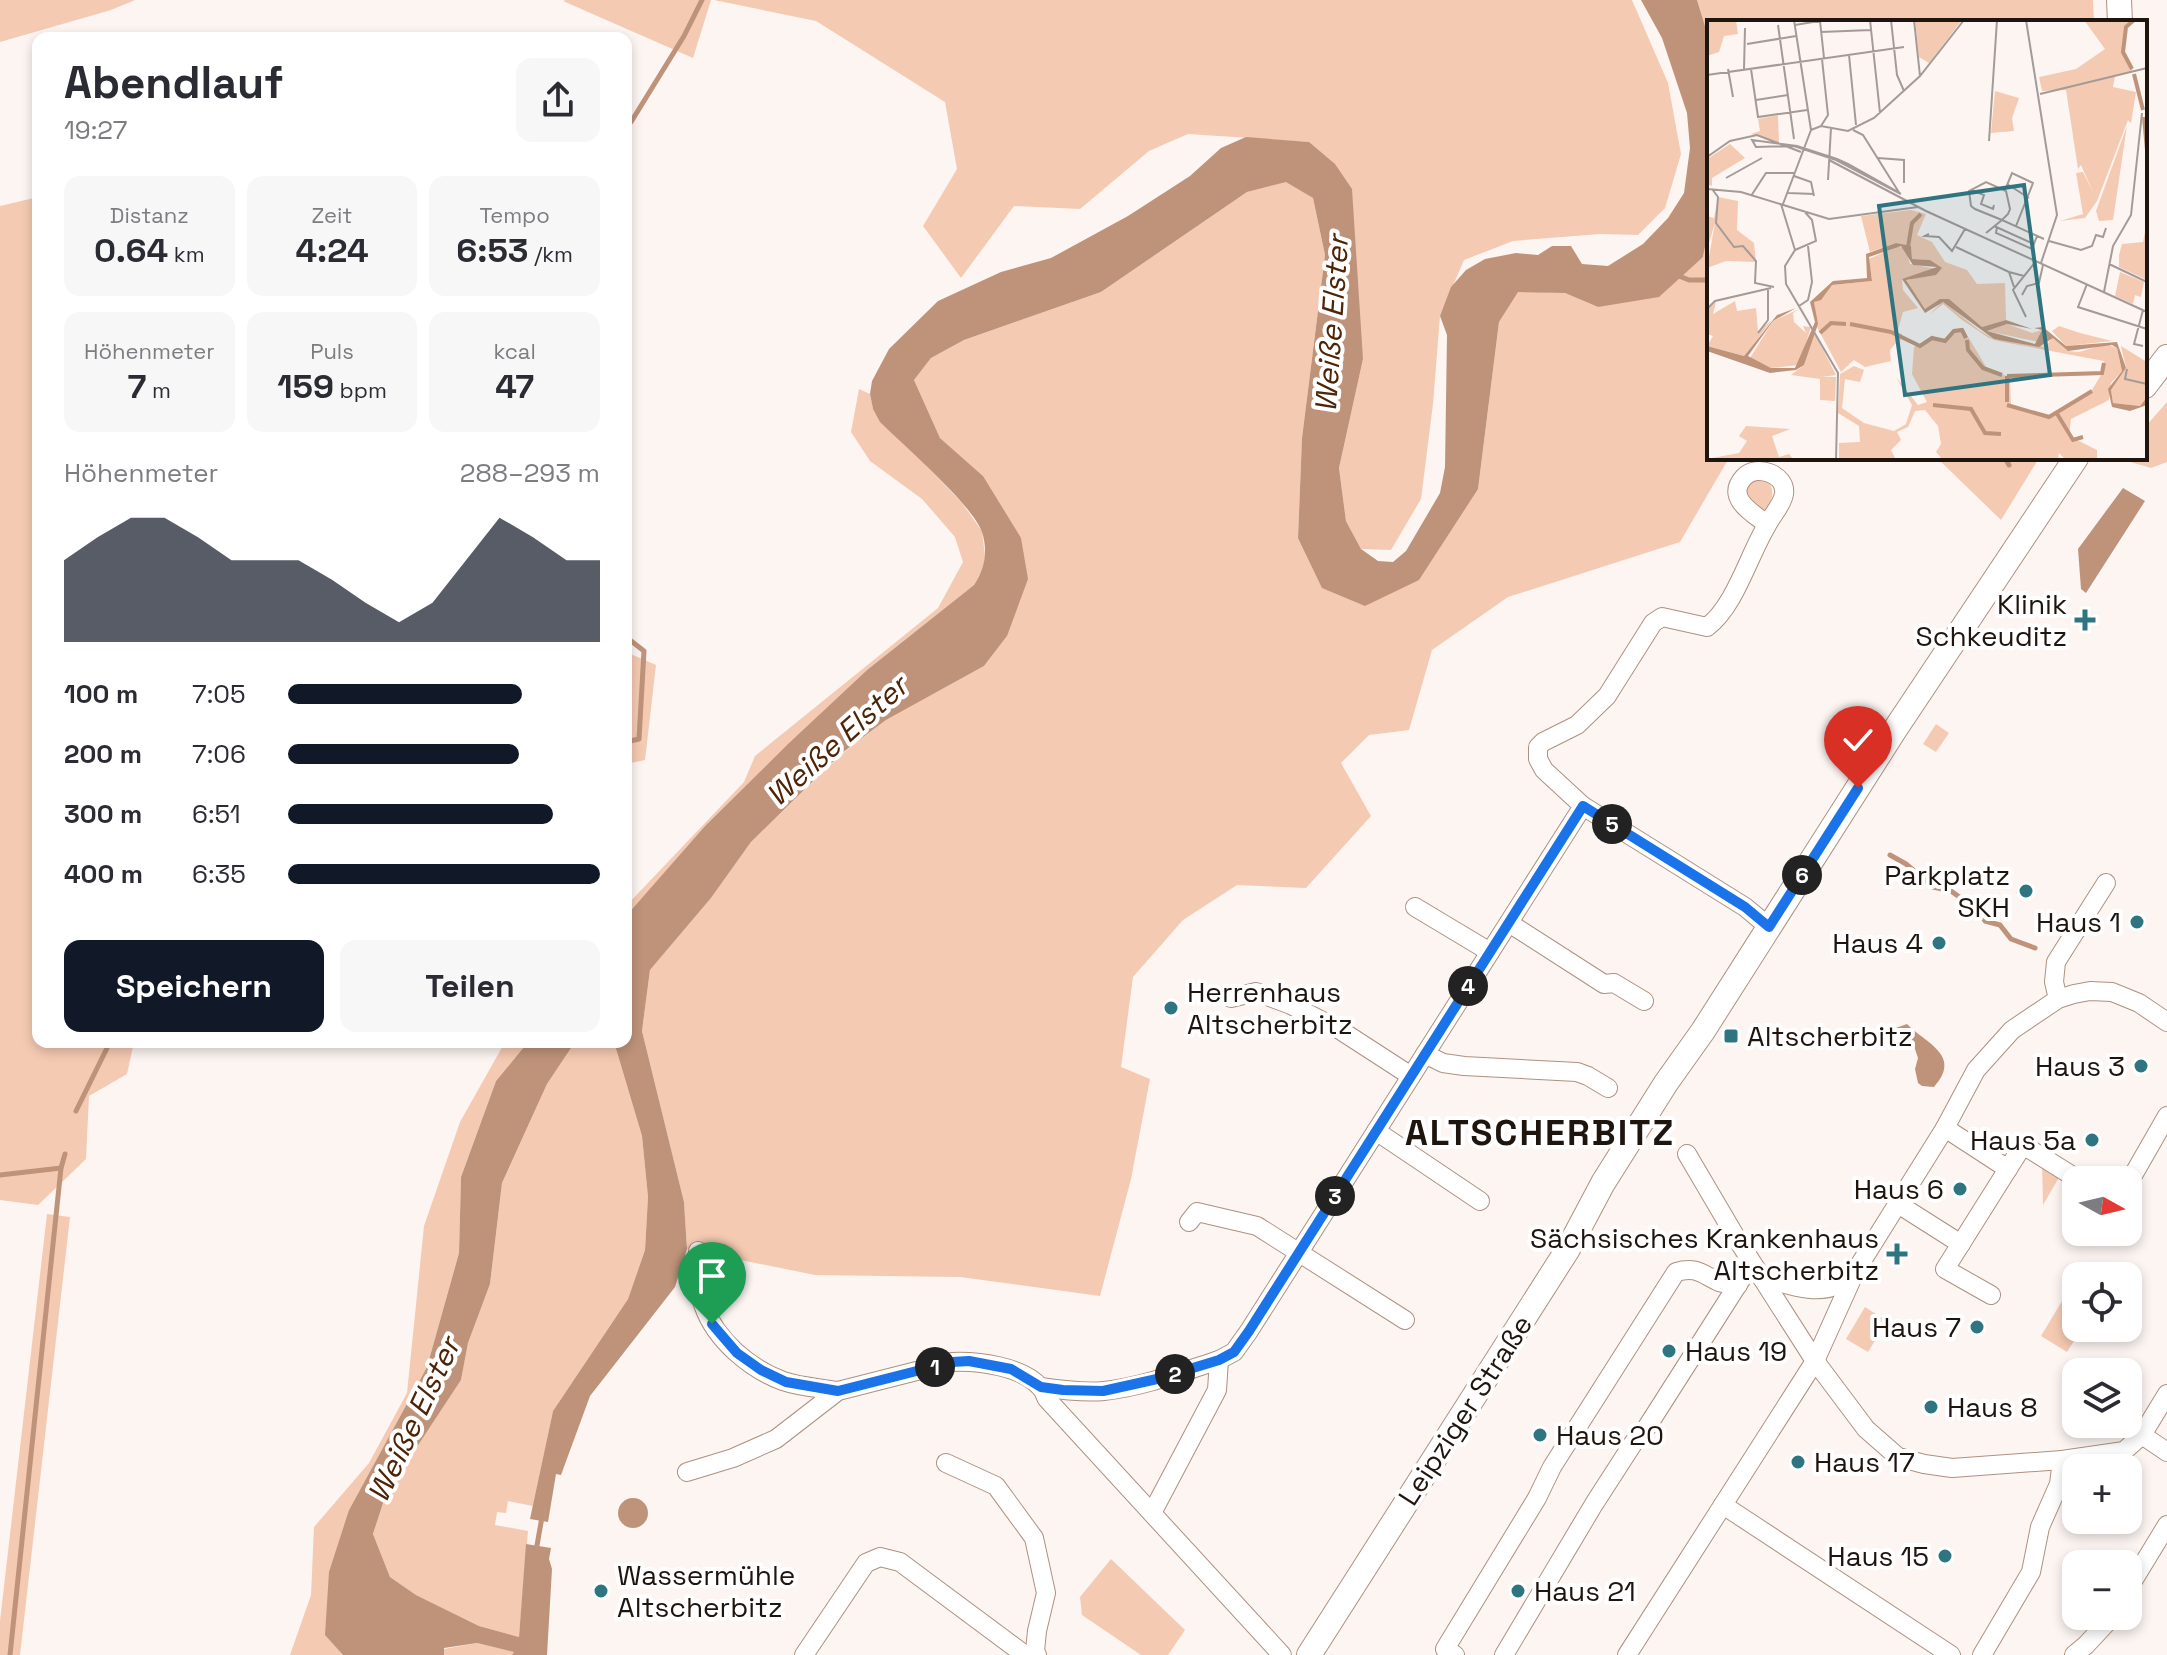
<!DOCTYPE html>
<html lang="de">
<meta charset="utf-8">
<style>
body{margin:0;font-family:"Space Grotesk",sans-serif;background:#f7f7f7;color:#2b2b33;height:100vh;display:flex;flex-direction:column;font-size:30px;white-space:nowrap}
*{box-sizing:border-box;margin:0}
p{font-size:26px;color:#7c7c81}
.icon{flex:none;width:44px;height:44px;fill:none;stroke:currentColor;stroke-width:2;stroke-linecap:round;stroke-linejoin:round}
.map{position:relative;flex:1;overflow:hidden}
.details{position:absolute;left:32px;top:32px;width:600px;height:1016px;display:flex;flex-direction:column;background:#fff;border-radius:16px;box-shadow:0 4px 12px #0003}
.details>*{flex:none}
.needle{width:52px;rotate:98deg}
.buttons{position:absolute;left:2062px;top:1166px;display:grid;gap:16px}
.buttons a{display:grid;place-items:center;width:80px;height:80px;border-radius:16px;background:#fff;box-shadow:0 4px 12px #0003;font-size:40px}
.pin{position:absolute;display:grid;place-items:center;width:68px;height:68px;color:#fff;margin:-82px -34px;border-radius:50% 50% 50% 0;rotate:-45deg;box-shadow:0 0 8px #0007}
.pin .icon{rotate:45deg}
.km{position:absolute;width:40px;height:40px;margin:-20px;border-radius:50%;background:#222;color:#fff;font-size:22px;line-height:40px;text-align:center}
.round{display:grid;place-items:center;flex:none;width:84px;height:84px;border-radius:16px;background:#f7f7f7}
.summary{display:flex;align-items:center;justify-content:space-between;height:136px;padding:0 32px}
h1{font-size:44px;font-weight:800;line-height:60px}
.stats{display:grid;grid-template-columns:repeat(3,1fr);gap:12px;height:136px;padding:8px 32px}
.stats div{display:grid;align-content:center;border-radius:16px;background:#f7f7f7;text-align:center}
.stats b{font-size:34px;font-weight:800}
.stats small{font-size:22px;font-weight:400}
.stats p{font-size:22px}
.chart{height:224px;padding:16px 32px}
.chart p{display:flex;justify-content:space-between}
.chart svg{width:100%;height:144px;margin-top:8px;fill:#111827;opacity:.7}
.cta{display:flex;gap:16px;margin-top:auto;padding:16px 32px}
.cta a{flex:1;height:92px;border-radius:16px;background:#111827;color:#fff;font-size:32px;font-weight:800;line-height:92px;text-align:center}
.cta a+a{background:#f7f7f7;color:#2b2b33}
ul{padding:0 32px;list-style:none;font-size:26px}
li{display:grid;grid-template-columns:128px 96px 1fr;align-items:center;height:60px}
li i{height:20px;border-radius:10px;background:#111827}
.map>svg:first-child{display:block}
.green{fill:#f5cab2}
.water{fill:#bf937a}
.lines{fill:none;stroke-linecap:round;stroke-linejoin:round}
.stream{stroke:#bf937a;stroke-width:5}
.minor-casing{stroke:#ad9181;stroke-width:20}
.tertiary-casing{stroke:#ad9181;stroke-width:26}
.minor{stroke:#fff;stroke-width:18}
.tertiary{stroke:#fff;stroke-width:24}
.route-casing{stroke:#fff;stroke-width:16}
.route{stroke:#1a73e8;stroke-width:10}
.poi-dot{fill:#2e7581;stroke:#fff;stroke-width:3}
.labels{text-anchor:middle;stroke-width:8;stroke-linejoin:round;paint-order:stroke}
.poi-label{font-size:28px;fill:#1f150f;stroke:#fff;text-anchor:end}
.street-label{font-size:28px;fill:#1f150f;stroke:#fff}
.water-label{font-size:30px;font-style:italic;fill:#4e2406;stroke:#fff}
.district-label{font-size:36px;font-weight:bold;letter-spacing:2px;fill:#1f150f;stroke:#fff}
.inset-river{fill:none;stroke:#bf937a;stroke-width:4}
.inset-road{fill:none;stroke:#a49b97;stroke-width:2}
.view{fill:#2e7581;fill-opacity:0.15;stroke:#2e7581;stroke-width:4}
.inset-edge{fill:none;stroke:#1f150f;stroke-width:4}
</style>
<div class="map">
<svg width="2167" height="1655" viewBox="0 0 2167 1655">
<rect width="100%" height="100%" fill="#fcf5f2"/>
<g class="green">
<polygon points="0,0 135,0 111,10 0,42"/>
<polygon points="566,0 711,0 693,58 563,1"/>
<polygon points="714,0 1632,0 1668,83 1681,154 1665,208 1638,235 1600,234 1513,241 1464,260 1440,316 1433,404 1421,499 1391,550 1361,549 1346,521 1339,468 1363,359 1309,142 1188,134 1149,151 1080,209 1014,206 961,278 923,226 957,169 945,102 816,21"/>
<polygon points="1697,0 2093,0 2094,22 1709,22 1709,39"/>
<polygon points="1286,181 1313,198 1325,255 1302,438 1298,538 1366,606 1478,489 1499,322 1518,291 1565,293 1598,307 1703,257 1709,227 1709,458 1729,458 1680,542 1508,597 1432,650 1409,730 1369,735 1341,763 1371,816 1306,888 1237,885 1183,920 1133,977 1121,1067 1150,1079 1131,1179 1100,1296 960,1277 815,1275 687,1249 684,1202 642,1031 650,970 711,898 751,842 843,753 886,720 984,666 1007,636 983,476 940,438 914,380 931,358 964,340 1101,292 1247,192"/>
<polygon points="38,197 38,1042 134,1042 127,1074 89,1096 86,1159 38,1205 0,1200 0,206"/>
<polygon points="859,389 870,394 873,409 962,503 982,531 985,556 983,572 974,585 867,670 790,742 705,826 626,916 626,906 744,782 755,756 938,608 963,562 955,537 922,499 870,461 851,432"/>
<polygon points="2167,402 2167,462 2151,468 2117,458 2145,458 2145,427"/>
<polygon points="1937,458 2039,458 2001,520"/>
<path d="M1765 477C1775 489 1774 497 1766 510L1758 508 1743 492 1747 482Z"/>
<polygon points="626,652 656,665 645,760 626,764"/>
<polygon points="1936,724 1949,733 1936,752 1923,744"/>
<polygon points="505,1042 528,1042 496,1081 461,1177 459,1253 427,1367 349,1510 326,1635 343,1655 290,1655 311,1595 314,1527 369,1463 407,1393 424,1226 460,1122"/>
<polygon points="575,1042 614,1042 642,1136 648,1197 645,1250 628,1299 553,1411 533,1506 508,1501 506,1513 497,1512 495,1525 528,1531 519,1637 479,1626 416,1595 390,1577 373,1534 386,1494 461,1380 468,1343 490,1284 502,1183 547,1084"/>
<polygon points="2042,1163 2061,1174 2043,1205"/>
<polygon points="47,1214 70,1217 20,1655 0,1655 0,1621"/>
<polygon points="2062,1301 2076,1310 2076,1328 2082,1328 2067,1352 2041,1336"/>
<polygon points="1865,1307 1887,1321 1868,1352 1846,1339"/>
<polygon points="1111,1559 1185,1630 1168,1655 1141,1655 1082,1615 1080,1597"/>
<polygon points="477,1643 515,1652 512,1655 444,1655 444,1649"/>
</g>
<g class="water">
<path d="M1641 0H1697L1709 39V227L1703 257 1659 297 1598 307 1565 293 1518 292 1499 322 1478 489 1419 580 1365 606 1322 588 1298 538 1302 438 1325 255 1313 198 1286 182 1247 192 1101 292 964 340 931 358 914 380 940 438 983 476 1021 538 1028 579 1007 636 984 666 886 720 842 753 751 842 711 898 650 970 642 1031 684 1202 687 1249 675 1287 590 1396 561 1475 556 1474 548 1522 530 1519 553 1411 628 1299 645 1250 648 1197 642 1136 614 1042H626V916L705 826 790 742 867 670 974 585C985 569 988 551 982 532 972 504 903 445 880 422L873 409 870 394 872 381 889 349 938 301 1001 272 1051 258 1128 216 1190 176 1221 148 1246 137 1309 142 1335 164 1352 189 1363 359 1339 468 1346 521 1361 549 1378 561 1393 562 1406 551 1440 493 1445 467 1447 335 1440 316 1451 287 1466 270 1485 259 1516 253 1538 255 1552 246H1571L1582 264 1608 266 1643 244 1668 218 1684 193 1690 148 1687 113 1662 38Z"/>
<polygon points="2123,488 2145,501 2086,593 2081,589 2078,549"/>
<path d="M1907 1024C1925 1043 1963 1055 1934 1087L1922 1086 1918 1083 1915 1069 1918 1058 1912 1040 1905 1037 1895 1038 1893 1029Z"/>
<polygon points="528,1042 575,1042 547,1084 502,1183 490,1284 468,1343 461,1380 386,1494 373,1534 390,1577 416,1595 479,1626 519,1637 526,1544 551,1548 549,1559 552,1569 547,1655 512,1655 514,1652 477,1643 444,1648 444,1655 343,1655 325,1635 329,1572 349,1510 427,1367 459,1253 461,1177 496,1081"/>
<circle cx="633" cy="1513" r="15"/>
</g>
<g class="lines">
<g class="stream">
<polyline points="626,126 631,122 684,36 702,0"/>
<polyline points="1679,276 1689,280 1709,280"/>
<polyline points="2005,458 2009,465"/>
<polyline points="626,637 644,651 639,739 626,742"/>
<polyline points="1890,855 1906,864 1933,887 1951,891 1979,911 1985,921 2000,925 2011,939 2035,948"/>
<polyline points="76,1111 110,1042"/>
<polyline points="0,1175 61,1168 65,1154"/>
<polyline points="536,1551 542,1517"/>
<polyline points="10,1655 61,1168"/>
</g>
<g class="minor-casing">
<g id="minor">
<path d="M1767 524C1752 513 1725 498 1744 477 1757 463 1787 475 1784 494 1782 506 1771 516 1766 527 1748 557 1735 606 1707 627L1662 617 1653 623 1607 696 1577 725 1543 742 1538 747V759L1544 770 1583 806 1745 907 1769 927"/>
<polyline points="1415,907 1490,952"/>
<polyline points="1509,923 1604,984 1614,983 1644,1001"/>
<polyline points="1231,998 1256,992 1291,1005 1340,1030 1411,1076"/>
<polyline points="2058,999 2054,982 2056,962 2106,883"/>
<polyline points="1425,1054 1443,1063 1464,1066 1577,1072 1588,1076 1608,1088"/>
<polyline points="1945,1128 2008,1169"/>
<polyline points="1376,1131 1480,1201"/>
<polyline points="1687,1154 1737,1239 1815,1361 1866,1429 1898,1457 1924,1464 1952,1468 2062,1460 2124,1451 2142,1435 2167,1394"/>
<polyline points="2128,1184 2167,1116"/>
<polyline points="1898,1204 1961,1244"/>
<polyline points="1189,1222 1197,1212 1257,1226 1405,1320"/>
<path d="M698 1251C699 1270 697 1289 704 1307 716 1340 750 1369 783 1381 800 1387 821 1388 838 1391"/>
<path d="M1762 1278C1785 1283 1815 1296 1838 1285 1843 1283 1848 1277 1853 1274"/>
<polyline points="1991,1295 1945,1269 2023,1145 2079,1180"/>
<polyline points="1219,1360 1234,1352 1249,1331 1583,806"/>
<path d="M1041 1387C1061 1390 1083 1393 1104 1391 1142 1387 1182 1372 1219 1360L1217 1390 1152 1513"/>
<polyline points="2142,1435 2167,1452"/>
<polyline points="946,1463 996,1486 1034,1538 1046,1593 1037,1631 1035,1651 1037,1655"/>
<path d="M687 1472 733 1458 776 1439 838 1391 952 1362C978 1361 1023 1366 1041 1388 1044 1391 1045 1396 1047 1399L1282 1655"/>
<polyline points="1723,1505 1951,1655"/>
<polyline points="2128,1589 2167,1525"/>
<polyline points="804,1655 866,1563 880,1557 900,1562 1025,1655"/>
<path d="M1455 1655 1445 1649 1537 1498 1552 1467 1676 1272C1696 1266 1702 1274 1719 1282 1725 1284 1732 1284 1738 1285"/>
<polyline points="1504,1655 1594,1504 1634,1442 1647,1427 1742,1278"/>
<polyline points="1627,1655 1815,1361 1855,1272 1945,1128 1976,1070 2012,1030 2058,999 2074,994 2090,991 2112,992 2139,1003 2167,1022"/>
<polyline points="1982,1655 2031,1572 2040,1527 2059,1484 2062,1460"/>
<polyline points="2074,1655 2086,1645 2113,1616"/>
</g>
</g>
<g class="tertiary-casing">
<g id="tertiary">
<polyline points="2119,0 2120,22"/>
<polyline points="2145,386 2167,357"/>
<polyline points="1309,1655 1568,1249 1603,1183 1666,1083 1703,1031 1894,731 2076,458"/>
</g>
</g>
<use href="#minor" class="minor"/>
<use href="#tertiary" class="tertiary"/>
</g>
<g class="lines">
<g class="route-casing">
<polyline id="route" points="712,1324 737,1353 761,1370 786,1382 838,1391 952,1362 969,1361 1011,1369 1041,1387 1063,1390 1103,1391 1157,1379 1219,1360 1234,1352 1249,1331 1583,806 1745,907 1769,927 1858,788"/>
</g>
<use href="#route" class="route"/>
</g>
<g class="poi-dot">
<path d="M2081 608h8v8h8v8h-8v8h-8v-8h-8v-8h8z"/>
<circle cx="2026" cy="891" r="8"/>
<circle cx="2137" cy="922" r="8"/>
<circle cx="1939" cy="943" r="8"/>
<circle cx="1171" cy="1008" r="8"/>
<rect x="1723" y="1028" width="16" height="16" rx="4"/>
<circle cx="2141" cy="1066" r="8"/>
<circle cx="2092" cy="1140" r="8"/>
<circle cx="1960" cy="1189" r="8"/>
<path d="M1893 1242h8v8h8v8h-8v8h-8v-8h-8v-8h8z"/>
<circle cx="1977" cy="1327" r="8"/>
<circle cx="1669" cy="1351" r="8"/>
<circle cx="1931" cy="1407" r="8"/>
<circle cx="1540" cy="1435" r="8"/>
<circle cx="1798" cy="1462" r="8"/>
<circle cx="1945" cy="1556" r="8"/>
<circle cx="601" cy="1591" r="8"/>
<circle cx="1518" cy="1591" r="8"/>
</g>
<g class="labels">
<g class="poi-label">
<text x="2067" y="614">Klinik<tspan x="2067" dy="32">Schkeuditz</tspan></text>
<text x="2010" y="885">Parkplatz<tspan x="2010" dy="32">SKH</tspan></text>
<text x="2121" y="932">Haus 1</text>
<text x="1923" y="953">Haus 4</text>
<text x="1187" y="1002" text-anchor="start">Herrenhaus<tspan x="1187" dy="32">Altscherbitz</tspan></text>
<text x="1747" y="1046" text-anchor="start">Altscherbitz</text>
<text x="2125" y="1076">Haus 3</text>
<text x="2076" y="1150">Haus 5a</text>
<text x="1944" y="1199">Haus 6</text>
<text x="1879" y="1248">Sächsisches Krankenhaus<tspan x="1879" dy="32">Altscherbitz</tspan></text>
<text x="1961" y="1337">Haus 7</text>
<text x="1685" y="1361" text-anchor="start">Haus 19</text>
<text x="1947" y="1417" text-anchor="start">Haus 8</text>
<text x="1556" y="1445" text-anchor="start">Haus 20</text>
<text x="1814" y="1472" text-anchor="start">Haus 17</text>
<text x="1929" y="1566">Haus 15</text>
<text x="617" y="1585" text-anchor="start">Wassermühle<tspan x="617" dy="32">Altscherbitz</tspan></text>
<text x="1534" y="1601" text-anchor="start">Haus 21</text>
</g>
<g class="street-label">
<text transform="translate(1465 1410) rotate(-57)" y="10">Leipziger Straße</text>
</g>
<g class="water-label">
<text transform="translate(1332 324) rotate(-86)" y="10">Weiße Elster</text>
<text transform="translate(837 741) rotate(-42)" y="10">Weiße Elster</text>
<text transform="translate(414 1420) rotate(-65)" y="10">Weiße Elster</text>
</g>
<g class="district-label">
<text x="1540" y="1145">ALTSCHERBITZ</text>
</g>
</g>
<g transform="translate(1707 20)">
<rect width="440" height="440" fill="#fcf5f2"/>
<path d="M0 0H29L31 14 17 16 12 32 0 36ZM208 0H255L222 43 212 37ZM377 0H426L420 6 417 32 426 51 408 56 406 67 429 72 424 103 421 100 390 181 378 198 353 201 376 194 369 153 376 152 386 172 374 145 371 149 359 70 335 71 332 57 369 49 398 29ZM288 71 312 78 305 98 307 111 284 113ZM71 95 72 123 44 114 53 111 51 99ZM420 106 406 200 392 201 389 191ZM23 124 38 138 5 158V166L0 164V139ZM11 177 31 181 30 210 47 223 49 242 19 241 0 248 8 203 0 229V196L7 198ZM204 190 219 194 210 215 225 222 238 242 260 250 270 264 298 263 299 300 275 307 242 279 220 291 198 261 235 249 223 240 205 239 204 227 189 223 163 232 154 196ZM440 202V260L412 247V235L415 224 436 222ZM191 226 199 229 203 244 230 249 195 259 196 270 211 288 196 292 190 313 195 314 192 326 189 323 183 330 184 341 158 347 147 340 134 352 110 307 107 282 125 265 165 261 162 239ZM413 252 437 262 434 277 428 275 426 284 408 276ZM28 281 30 291 49 288 51 311 65 300 37 336 0 326 6 316 0 314V290L9 282 6 294ZM235 282 238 283 272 310 287 319 313 321 338 327 346 317 361 331 372 332 399 324 410 328 415 351 404 363 402 380 364 399 362 416 390 430V440H359L352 433 351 440H236L229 432 234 424 231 406 218 390 208 391 201 407 190 412 194 420 184 430 189 440H132V423L153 422 152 406 131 393 133 354 147 346 157 350 153 362 138 359 135 388 157 403 187 411 199 404 205 385 189 357 211 385 220 382 205 354 207 327 226 317 240 319 249 310H257L281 350 303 357 304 387 344 395 385 370 394 355 304 356 395 352 397 341 291 321 282 318 255 300 236 284 222 295ZM92 289 86 293 87 302 99 313 96 306 104 307 92 345 64 348 43 338 66 301ZM300 304 325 313 335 310 332 322 280 311ZM352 306 373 313 405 321 359 326 345 311ZM106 310 129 355 115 357H129L128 381 113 380V359L84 355 97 345ZM414 326 440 342V377L433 386 406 383 404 370 419 348ZM39 406 83 409 65 416 72 437 82 434 87 440H3L0 439 32 433 40 421 32 416Z" fill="#f5cab2"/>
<path d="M189 223 204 226 205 239 223 240 235 248 229 255 199 260 218 289 233 279H242L275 307 299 300 325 309 300 304 280 311 328 324 335 310 327 308 336 307 359 326 410 322 419 348 404 370 406 383 433 386 440 377V385L423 391 405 387 401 369 415 351 410 328 405 325 361 331 346 318 332 327 287 319 236 282 218 293 195 259 230 247 206 245 194 226 162 237 165 261 125 265 114 280 107 282 111 304 97 345 89 350 63 353 0 331V326L37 336 70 295 89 288 66 301 41 336 64 348H88L108 302 103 282 126 261 160 258 159 234Z" fill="#bf937a"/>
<path class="inset-river" d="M425 49 416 32 419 7 427 0M427 54 436 90M437 97 440 130M201 227 205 203 214 194M143 304 184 312 213 326 225 318 238 321 247 311 255 310 259 318M113 313 124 303 139 304M260 320 261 330 276 348 295 355M300 356 395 353 397 343M300 356V382M226 385 264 389 278 413 294 414M300 385 342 397 385 371M349 392 366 420 376 417"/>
<path class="inset-road" d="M87 0 104 110M163 0 173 93M184 0 190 55 197 71M207 0 213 56M319 0 350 195 334 243M113 1 117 38M71 5 87 119M88 5 118 0M114 12 164 10M40 24 89 16M142 35 149 105M21 49 26 77M37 49 38 8M44 49 51 97 100 90M0 55 197 27M333 74 440 48M49 80 81 75M114 106 121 95 115 39M104 110 114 106 141 111 167 98 213 56 257 0M146 110 156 115 193 174M282 121 290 0M96 128 122 137M0 137 23 121 50 115 94 132M171 138 197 140V163M122 140 219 191 440 292M87 156 104 162 107 176M19 158 55 138M121 160 124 108M300 164 322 178M0 169 34 172 122 199 211 187M5 169 11 177 9 203 27 227 36 226 49 241 48 263 67 267M264 170 277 175 274 184 286 189 287 185M298 170 305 153 326 163 309 206M81 173 107 174M193 173 141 144 130 139 90 126 45 120 49 127 87 126 129 140 194 174M44 176 59 153H88M74 184 88 230 78 246 79 264 131 353 129 440M76 184 104 110M287 206 327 224M290 207 289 213 325 229 330 216M279 213 295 200 301 194 303 189 299 171 279 162 262 171 264 186 268 189 295 200 337 219M222 214 218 216 232 217 245 231 258 209M342 221 374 230 385 226 389 215 396 217 399 208M249 227 302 252M88 230 109 221 105 200 97 191M402 244 440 262M380 264 371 287 440 309M307 267 302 252 317 256M397 272 406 226 424 195 435 93M315 275 320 266 332 263 336 245M92 286 101 280 105 262 101 226M0 289 8 281 64 268M436 290 427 324 436 326M319 297 306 270 329 241M51 313 61 300V269M420 349 418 359 440 364"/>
<path class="view" d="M317 165 343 355 198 375 172 186Z"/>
<rect width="440" height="440" class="inset-edge"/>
</g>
</svg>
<div class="buttons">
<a><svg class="needle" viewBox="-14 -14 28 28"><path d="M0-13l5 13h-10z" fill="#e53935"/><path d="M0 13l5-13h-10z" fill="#7c7c81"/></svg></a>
<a><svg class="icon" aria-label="locate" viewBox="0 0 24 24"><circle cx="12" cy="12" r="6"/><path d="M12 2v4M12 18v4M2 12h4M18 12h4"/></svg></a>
<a><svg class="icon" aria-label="layers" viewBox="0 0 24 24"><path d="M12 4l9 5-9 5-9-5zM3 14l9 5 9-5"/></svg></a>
<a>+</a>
<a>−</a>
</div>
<div class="pin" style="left:712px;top:1324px;background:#1e9e55"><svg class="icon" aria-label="arrive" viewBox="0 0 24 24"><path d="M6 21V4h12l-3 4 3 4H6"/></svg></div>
<div class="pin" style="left:1858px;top:788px;background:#d93025"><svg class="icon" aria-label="check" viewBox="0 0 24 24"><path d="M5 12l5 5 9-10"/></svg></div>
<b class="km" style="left:935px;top:1367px">1</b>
<b class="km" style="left:1175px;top:1374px">2</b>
<b class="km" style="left:1335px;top:1196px">3</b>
<b class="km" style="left:1468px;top:986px">4</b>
<b class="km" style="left:1612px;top:824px">5</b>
<b class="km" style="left:1802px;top:875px">6</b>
<section class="details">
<div class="summary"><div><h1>Abendlauf</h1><p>19:27</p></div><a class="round"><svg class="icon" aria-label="share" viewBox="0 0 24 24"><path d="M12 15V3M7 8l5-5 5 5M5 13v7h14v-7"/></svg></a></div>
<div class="stats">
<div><p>Distanz</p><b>0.64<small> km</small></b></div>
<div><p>Zeit</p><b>4:24</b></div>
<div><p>Tempo</p><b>6:53<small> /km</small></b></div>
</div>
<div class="stats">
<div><p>Höhenmeter</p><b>7<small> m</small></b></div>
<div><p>Puls</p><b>159<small> bpm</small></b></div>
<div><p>kcal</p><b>47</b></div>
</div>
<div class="chart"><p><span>Höhenmeter</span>288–293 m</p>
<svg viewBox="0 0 160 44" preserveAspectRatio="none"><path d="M0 44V19L10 12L20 6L30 6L40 12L50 19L60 19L70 19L80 25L90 32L100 38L110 32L120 19L130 6L140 12L150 19L160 19V44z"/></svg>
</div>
<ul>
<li><b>100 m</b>7:05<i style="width:75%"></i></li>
<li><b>200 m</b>7:06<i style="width:74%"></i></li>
<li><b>300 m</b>6:51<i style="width:85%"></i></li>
<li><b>400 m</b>6:35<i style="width:100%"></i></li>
</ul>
<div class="cta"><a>Speichern</a><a>Teilen</a></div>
</section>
</div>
